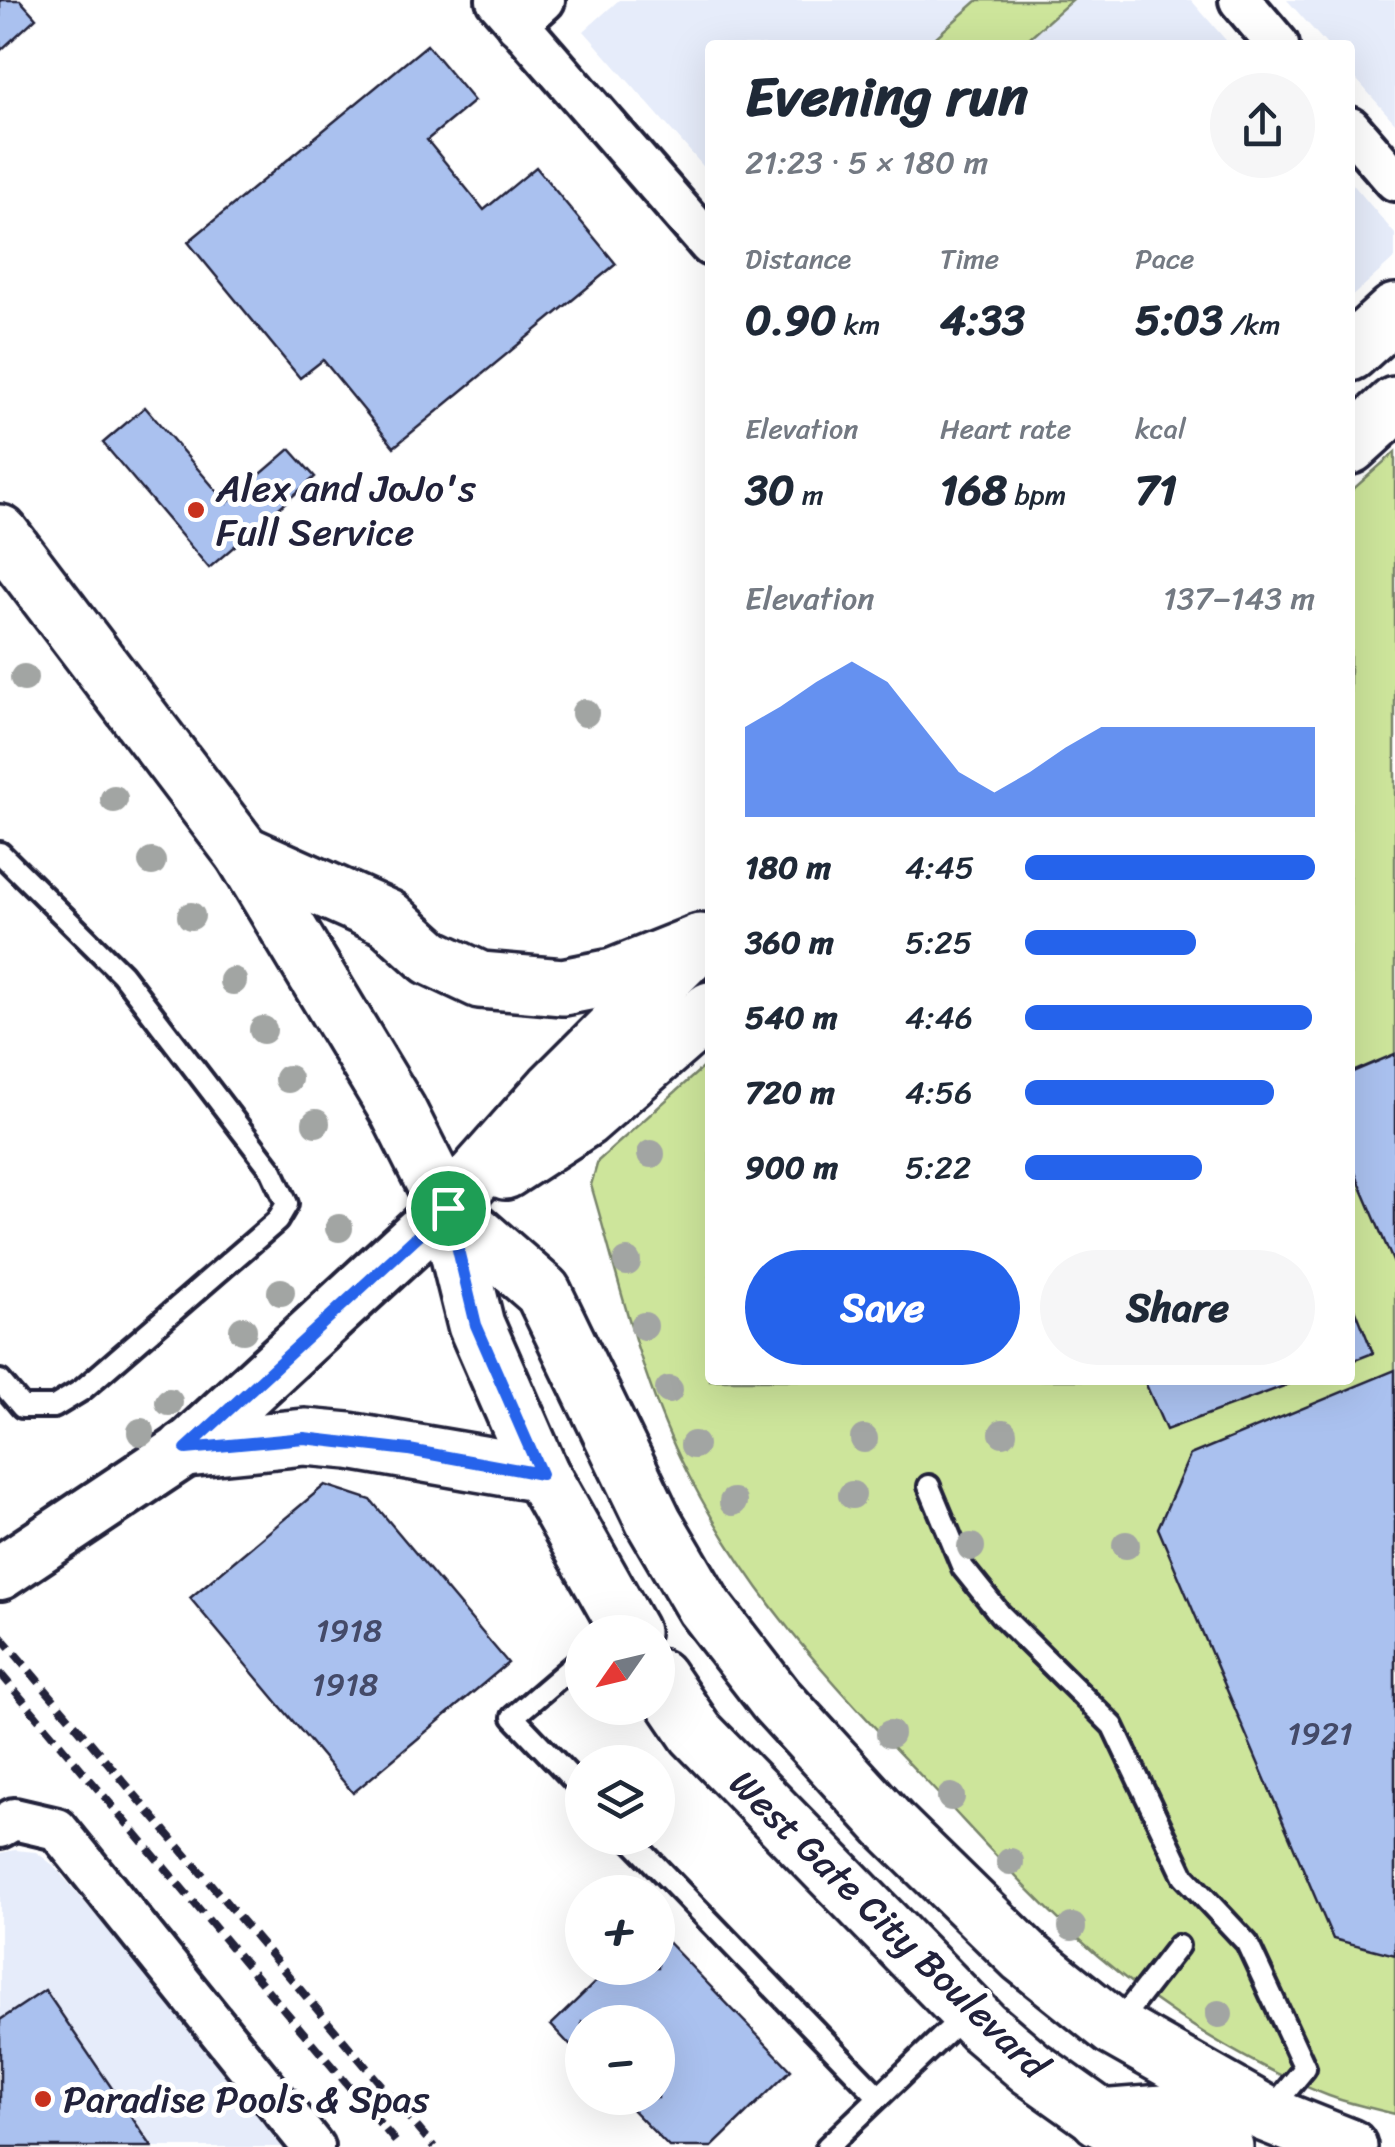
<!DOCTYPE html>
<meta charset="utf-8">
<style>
body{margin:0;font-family:Sriracha,sans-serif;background:#f6f6f7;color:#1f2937;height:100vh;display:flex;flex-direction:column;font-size:38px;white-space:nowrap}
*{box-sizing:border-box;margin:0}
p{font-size:32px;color:#747a83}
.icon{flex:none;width:55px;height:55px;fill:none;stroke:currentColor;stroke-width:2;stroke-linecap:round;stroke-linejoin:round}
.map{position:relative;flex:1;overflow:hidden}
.drawer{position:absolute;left:705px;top:40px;width:650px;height:1345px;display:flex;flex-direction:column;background:#fff;border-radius:10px;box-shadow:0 10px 40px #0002}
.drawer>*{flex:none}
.needle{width:65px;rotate:236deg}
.buttons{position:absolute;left:565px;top:1615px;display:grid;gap:20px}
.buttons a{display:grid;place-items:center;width:110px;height:110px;border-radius:50%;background:#fff;box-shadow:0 10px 40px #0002;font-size:50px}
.pin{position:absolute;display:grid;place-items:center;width:85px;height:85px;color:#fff;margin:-42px;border:5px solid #fff;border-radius:50%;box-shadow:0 2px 10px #0007}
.round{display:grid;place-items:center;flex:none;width:105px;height:105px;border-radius:52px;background:#f6f6f7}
.head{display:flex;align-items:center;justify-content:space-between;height:170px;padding:0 40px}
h1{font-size:55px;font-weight:800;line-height:75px}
.stats{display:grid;grid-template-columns:repeat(3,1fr);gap:15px;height:170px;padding:10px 40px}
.stats div{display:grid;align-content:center}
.stats b{font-size:42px;font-weight:800}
.stats small{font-size:28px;font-weight:400}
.stats p{font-size:28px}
.chart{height:280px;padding:20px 40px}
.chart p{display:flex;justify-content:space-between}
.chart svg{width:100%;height:180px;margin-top:10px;fill:#2563eb;opacity:.7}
.primary-button{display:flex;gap:20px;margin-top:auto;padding:20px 40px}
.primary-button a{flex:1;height:115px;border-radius:60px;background:#2563eb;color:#fff;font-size:40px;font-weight:800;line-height:115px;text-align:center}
.primary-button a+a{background:#f6f6f7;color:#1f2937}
ul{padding:0 40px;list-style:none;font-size:32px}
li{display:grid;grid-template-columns:160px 120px 1fr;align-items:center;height:75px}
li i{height:25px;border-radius:12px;background:#2563eb}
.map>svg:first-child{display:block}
.built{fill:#e6ecfa}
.green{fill:#cde59b;stroke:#78846b;stroke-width:2.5}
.building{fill:#aac1ef;stroke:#22223b;stroke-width:2.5}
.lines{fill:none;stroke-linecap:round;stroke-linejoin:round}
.service-casing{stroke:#22223b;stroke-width:28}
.minor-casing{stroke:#22223b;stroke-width:48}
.tertiary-casing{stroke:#22223b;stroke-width:60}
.secondary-casing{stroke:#22223b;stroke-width:62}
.primary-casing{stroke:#22223b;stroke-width:62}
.service{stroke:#fff;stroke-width:20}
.minor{stroke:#fff;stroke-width:40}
.tertiary{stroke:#fff;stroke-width:52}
.secondary{stroke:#fff;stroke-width:55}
.primary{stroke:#fff;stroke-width:55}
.rail{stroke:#22223b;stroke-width:8;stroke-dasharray:15 8;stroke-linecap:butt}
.tree{fill:#a2a5a3}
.route-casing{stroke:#fff;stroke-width:20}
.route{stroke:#2563eb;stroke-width:12}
.poi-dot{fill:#c8321e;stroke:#fff;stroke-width:4}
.labels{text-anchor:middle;stroke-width:10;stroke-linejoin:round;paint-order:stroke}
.number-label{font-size:32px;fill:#444a68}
.poi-label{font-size:38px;fill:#22223b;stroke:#fff;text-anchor:start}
.street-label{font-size:38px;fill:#22223b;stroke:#fff}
</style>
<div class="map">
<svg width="1395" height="2147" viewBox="0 0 1395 2147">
<rect width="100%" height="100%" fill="#fff"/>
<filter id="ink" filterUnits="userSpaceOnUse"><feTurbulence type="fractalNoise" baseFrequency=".01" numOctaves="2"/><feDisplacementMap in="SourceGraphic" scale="20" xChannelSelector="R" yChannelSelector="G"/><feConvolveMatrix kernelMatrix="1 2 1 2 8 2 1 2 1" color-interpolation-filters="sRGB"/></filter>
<g filter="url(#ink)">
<g class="built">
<polygon points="619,0 978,0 927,45 710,45 710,174 584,31"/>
<polygon points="1072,0 1191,0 1230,45 1021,45"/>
<polygon points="1287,0 1395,0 1395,123 1350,72 1350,45 1327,45"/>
<polygon points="1350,181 1395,234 1395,258 1350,298"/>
<polygon points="15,1850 36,1852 53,1865 292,2147 0,2147 0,1853"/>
</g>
<g class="green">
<polygon points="978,0 1072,0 1021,45 927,45"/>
<path d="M1395 452V2114C1373 2108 1350 2104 1329 2096 1246 2064 1164 2012 1097 1955 1036 1902 982 1840 927 1782 827 1678 744 1590 680 1458 639 1373 618 1276 591 1185L598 1161 710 1061V1380H1350V492Z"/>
</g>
<g class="building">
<polygon points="0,0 20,0 36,18 0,51"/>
<polygon points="427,45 474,101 427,140 484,210 536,167 616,264 394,447 323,360 300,378 188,242"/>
<polygon points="145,407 227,503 290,449 315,477 209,568 103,443"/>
<polygon points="1395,1054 1395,1266 1350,1161 1350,1073"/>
<polygon points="1350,1296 1373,1353 1350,1362"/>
<polygon points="1395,1370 1395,1955 1333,1939 1158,1528 1190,1455"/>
<polygon points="1144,1380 1300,1380 1166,1430"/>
<polygon points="325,1485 371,1500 508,1663 353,1793 190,1598"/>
<polygon points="658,1932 791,2070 712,2147 669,2147 621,2098 658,2098 658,2022 582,2022 582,2058 551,2025 610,1968 658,1968"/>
<polygon points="45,1990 152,2147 0,2147 0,2020"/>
</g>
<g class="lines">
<g class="service-casing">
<g id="service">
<polyline points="0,853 122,974 271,1169 287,1204 277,1221 82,1390 54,1407 22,1407 0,1381"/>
<polyline points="929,1486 963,1568 1000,1614 1113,1726 1184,1876 1247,1943 1305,2068 1268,2113"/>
<polyline points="582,1658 513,1717 582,1789"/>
<polyline points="629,1838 879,2097"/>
<polyline points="1115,2027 1178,1946"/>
<polyline points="827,2147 967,2013"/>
</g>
</g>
<g class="minor-casing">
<g id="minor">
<polyline points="497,0 710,245"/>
<polyline points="1240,0 1278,45"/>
<polyline points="517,24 544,0"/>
<polyline points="1350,128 1395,180"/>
<polyline points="0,1827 14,1819 57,1829 313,2147"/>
</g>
</g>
<g class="tertiary-casing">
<polyline id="tertiary" points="0,1573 186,1449 447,1208"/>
</g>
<g class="secondary-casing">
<g id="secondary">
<polyline points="1350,353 1395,312"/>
<polyline points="1350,446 1395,405"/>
<polyline points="505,1171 585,1119 710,1010"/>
<polyline points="447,1208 553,1089 700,942"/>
</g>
</g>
<g class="primary-casing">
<g id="primary">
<polyline points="0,533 243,853 398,1111 447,1208 476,1325 541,1474 630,1632"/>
<polyline points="243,853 388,918 431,957 480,980 563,987 613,977 698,943"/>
<polyline points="447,1208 543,1292 654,1522 704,1607 776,1700 891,1826 1024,1956 1114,2028 1266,2114 1349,2147"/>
<polyline points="186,1449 305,1437 349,1441 541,1474"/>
<polyline points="658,1677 696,1733 983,2027 1031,2068 1142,2147"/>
<polyline points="1099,2118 1163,2113 1225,2147"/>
</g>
</g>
<use href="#service" class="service"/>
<use href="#minor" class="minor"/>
<use href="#tertiary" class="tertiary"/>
<use href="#secondary" class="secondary"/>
<use href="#primary" class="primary"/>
<g class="rail">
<polyline points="0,1636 434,2147"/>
<polyline points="0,1673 400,2147"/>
</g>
</g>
<g class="tree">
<circle cx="24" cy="678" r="14"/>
<circle cx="585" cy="713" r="14"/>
<circle cx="114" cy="799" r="14"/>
<circle cx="152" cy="862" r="14"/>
<circle cx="191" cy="916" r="14"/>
<circle cx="233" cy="981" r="14"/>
<circle cx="263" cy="1030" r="14"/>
<circle cx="288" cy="1079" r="14"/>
<circle cx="316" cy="1123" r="14"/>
<circle cx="651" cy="1154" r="14"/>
<circle cx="339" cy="1228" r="14"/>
<circle cx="627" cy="1262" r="14"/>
<circle cx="281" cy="1292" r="14"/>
<circle cx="644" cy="1326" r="14"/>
<circle cx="243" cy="1330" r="14"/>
<circle cx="669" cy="1390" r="14"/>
<circle cx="169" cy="1402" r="14"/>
<circle cx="141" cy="1432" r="14"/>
<circle cx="1003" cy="1433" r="14"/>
<circle cx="864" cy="1439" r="14"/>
<circle cx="694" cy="1445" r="14"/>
<circle cx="852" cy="1495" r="14"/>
<circle cx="733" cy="1502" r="14"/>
<circle cx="1126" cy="1545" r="14"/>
<circle cx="971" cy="1547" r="14"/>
<circle cx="890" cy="1734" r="14"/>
<circle cx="951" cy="1797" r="14"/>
<circle cx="1010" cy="1862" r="14"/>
<circle cx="1072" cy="1927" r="14"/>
<circle cx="1219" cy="2014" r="14"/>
</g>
</g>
<g class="lines" filter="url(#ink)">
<g class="route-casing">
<polygon id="route" points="448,1208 476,1325 541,1474 409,1450 304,1438 186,1449"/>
</g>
<use href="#route" class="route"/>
</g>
<g class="poi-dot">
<circle cx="196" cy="510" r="10"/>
<circle cx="43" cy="2099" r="10"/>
</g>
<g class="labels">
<g class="number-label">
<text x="349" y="1641">1918</text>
<text x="345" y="1695">1918</text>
<text x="1320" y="1744">1921</text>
</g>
<g class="poi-label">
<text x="216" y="501">Alex and JoJo's<tspan x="216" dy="44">Full Service</tspan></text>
<text x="63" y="2112">Paradise Pools &amp; Spas</text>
</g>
<g class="street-label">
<text transform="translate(889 1924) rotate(44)" y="13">West Gate City Boulevard</text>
</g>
</g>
</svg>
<div class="buttons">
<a><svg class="needle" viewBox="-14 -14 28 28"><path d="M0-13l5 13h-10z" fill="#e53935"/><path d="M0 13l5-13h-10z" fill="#747a83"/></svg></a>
<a><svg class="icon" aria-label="layers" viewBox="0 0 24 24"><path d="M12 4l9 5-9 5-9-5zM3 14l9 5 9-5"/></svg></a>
<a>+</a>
<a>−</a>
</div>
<div class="pin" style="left:448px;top:1208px;background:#1e9e55"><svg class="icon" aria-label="arrive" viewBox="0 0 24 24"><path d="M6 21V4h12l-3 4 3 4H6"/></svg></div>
<section class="drawer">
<div class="head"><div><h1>Evening run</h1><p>21:23 · 5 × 180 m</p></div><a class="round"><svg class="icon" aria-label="share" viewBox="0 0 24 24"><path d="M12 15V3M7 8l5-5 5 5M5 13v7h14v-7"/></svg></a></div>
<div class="stats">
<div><p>Distance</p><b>0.90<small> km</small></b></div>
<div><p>Time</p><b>4:33</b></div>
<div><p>Pace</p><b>5:03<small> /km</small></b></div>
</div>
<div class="stats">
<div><p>Elevation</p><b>30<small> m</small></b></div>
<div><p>Heart rate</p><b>168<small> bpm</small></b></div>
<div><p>kcal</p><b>71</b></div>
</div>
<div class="chart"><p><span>Elevation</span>137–143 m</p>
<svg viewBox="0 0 160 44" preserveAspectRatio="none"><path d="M0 44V22L10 17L20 11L30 6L40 11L50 22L60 33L70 38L80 33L90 27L100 22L110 22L120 22L130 22L140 22L150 22L160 22V44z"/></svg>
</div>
<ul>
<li><b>180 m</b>4:45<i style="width:100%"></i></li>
<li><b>360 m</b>5:25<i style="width:59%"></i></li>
<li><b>540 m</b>4:46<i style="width:99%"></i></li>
<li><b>720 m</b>4:56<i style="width:86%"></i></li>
<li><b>900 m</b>5:22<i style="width:61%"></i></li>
</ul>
<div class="primary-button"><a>Save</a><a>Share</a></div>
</section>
</div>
